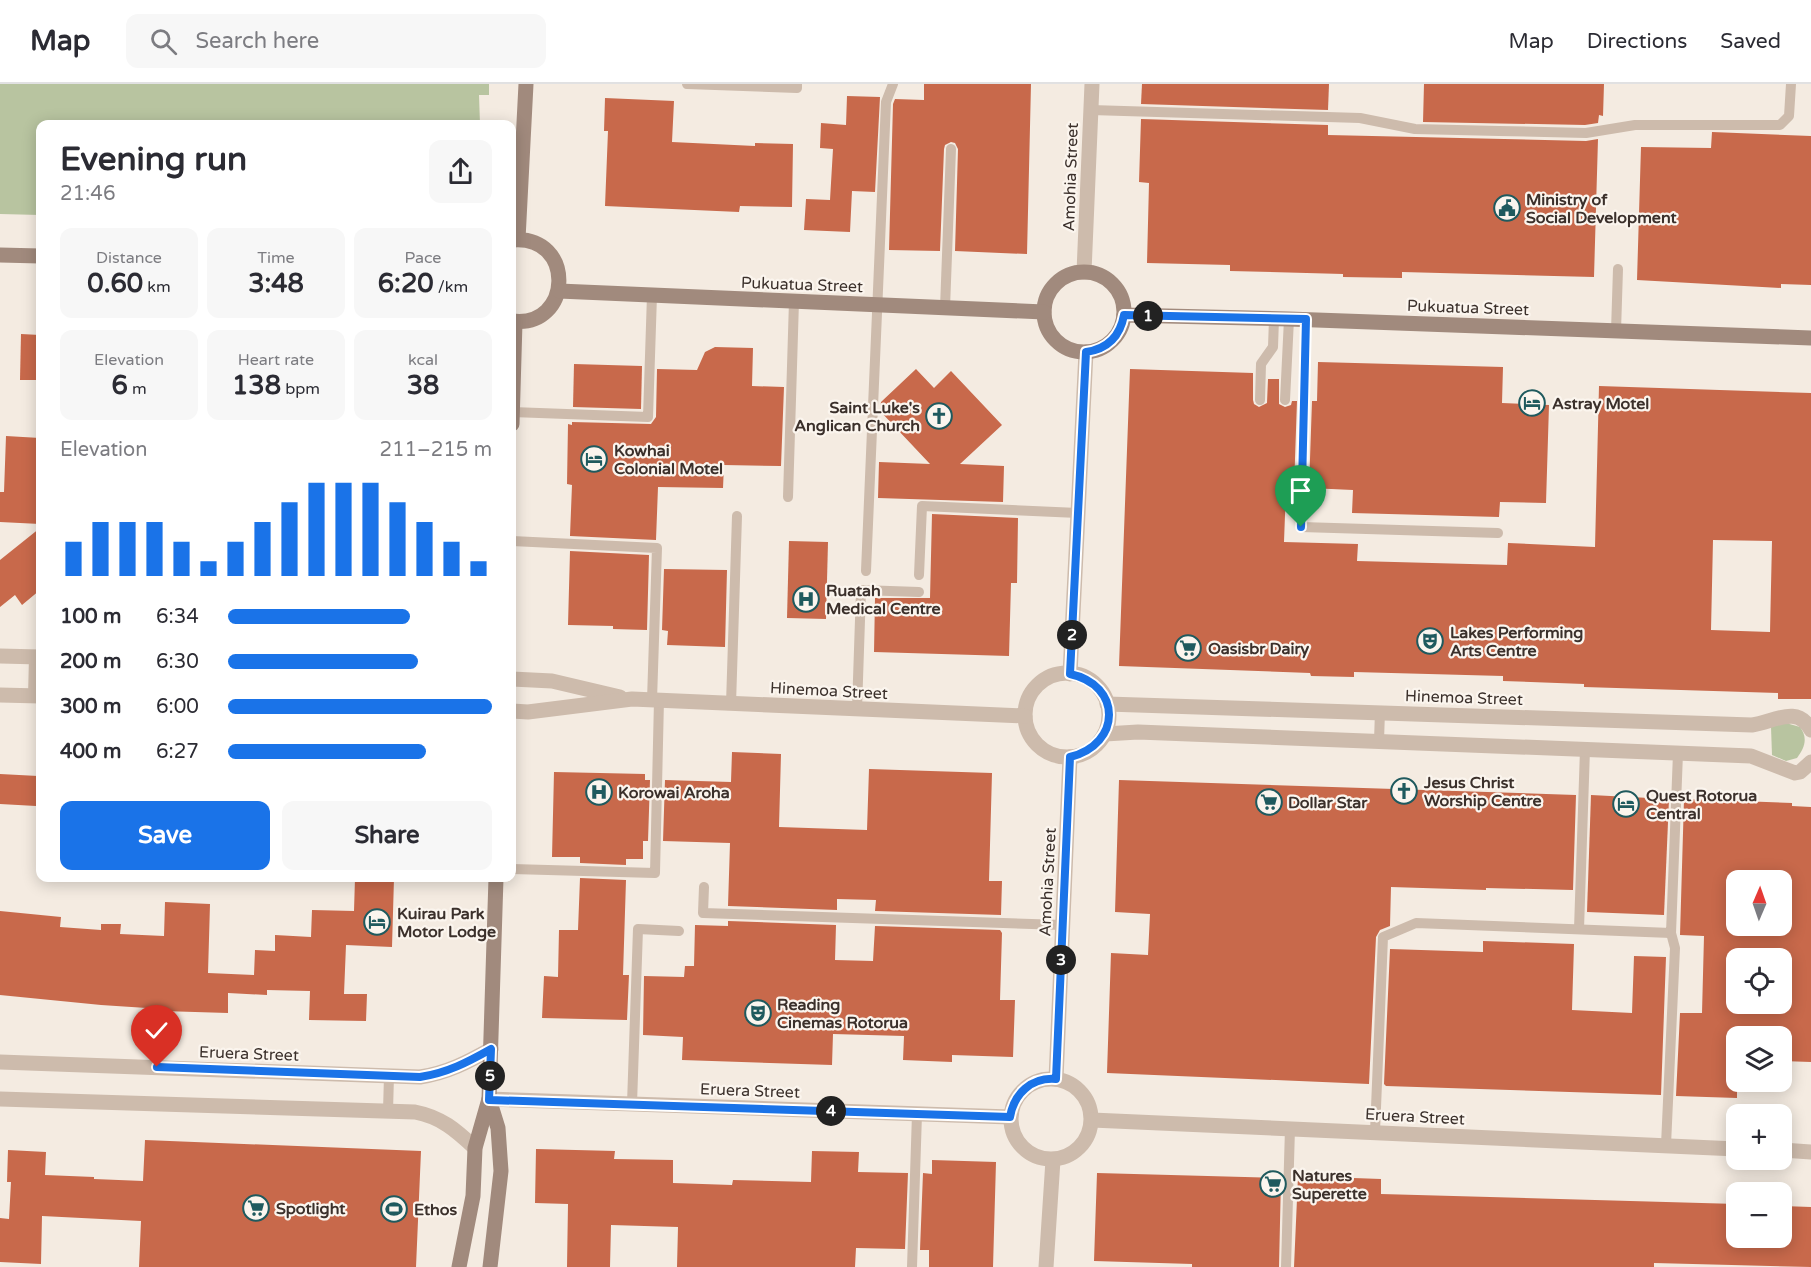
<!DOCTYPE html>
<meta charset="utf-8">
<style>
body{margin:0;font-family:"Varela Round",sans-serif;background:#f7f7f7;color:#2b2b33;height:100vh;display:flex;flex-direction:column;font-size:22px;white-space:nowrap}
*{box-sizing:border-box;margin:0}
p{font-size:20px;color:#7c7c81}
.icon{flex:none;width:33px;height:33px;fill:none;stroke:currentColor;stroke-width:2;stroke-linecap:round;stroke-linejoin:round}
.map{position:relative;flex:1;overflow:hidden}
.details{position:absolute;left:36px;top:36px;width:480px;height:762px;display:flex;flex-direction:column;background:#fff;border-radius:12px;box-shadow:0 3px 15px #0003}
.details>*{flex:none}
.needle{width:39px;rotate:2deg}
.tools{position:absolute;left:1726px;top:786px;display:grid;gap:12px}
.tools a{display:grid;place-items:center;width:66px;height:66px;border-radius:12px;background:#fff;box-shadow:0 3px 15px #0003;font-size:30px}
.pin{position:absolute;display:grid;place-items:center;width:51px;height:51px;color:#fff;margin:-62px -26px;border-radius:50% 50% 50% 0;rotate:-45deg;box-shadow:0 0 6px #0007}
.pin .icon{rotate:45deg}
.km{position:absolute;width:30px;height:30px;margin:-15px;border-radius:50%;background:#222;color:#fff;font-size:16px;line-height:30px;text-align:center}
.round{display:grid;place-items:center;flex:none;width:63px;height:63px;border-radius:12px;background:#f7f7f7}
.overview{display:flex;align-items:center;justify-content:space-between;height:102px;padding:0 24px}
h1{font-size:33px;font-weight:700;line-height:45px}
.figures{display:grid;grid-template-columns:repeat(3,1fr);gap:9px;height:102px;padding:6px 24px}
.figures div{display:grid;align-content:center;border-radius:12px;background:#f7f7f7;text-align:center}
.figures b{font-size:26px;font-weight:700}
.figures small{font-size:16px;font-weight:400}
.figures p{font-size:16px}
.chart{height:168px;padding:12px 24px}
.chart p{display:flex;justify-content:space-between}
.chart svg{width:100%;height:108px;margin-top:6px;stroke:#1a73e8;stroke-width:6}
.action{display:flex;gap:12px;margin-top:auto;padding:12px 24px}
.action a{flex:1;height:69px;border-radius:12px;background:#1a73e8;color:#fff;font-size:24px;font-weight:700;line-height:69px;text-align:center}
.action a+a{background:#f7f7f7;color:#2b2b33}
ul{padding:0 24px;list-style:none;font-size:20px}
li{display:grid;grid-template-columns:96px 72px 1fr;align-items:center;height:45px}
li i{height:15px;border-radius:8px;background:#1a73e8}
header{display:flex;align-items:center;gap:36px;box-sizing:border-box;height:84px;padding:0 30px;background:#fff;border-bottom:2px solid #e1e1e2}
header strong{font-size:28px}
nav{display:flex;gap:33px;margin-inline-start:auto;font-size:21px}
.search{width:420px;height:54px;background:#f7f7f7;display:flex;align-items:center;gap:15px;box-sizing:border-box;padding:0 21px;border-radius:12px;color:#7c7c81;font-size:22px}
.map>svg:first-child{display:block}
.green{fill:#b8c4a0}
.building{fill:#c8694b;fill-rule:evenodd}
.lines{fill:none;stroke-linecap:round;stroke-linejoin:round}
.service{stroke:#cdbbac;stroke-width:10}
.minor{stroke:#cdbbac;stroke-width:15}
.secondary{stroke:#a18a7d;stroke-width:15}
.route-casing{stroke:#fff;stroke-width:12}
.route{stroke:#1a73e8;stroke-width:8}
.labels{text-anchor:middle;stroke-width:4.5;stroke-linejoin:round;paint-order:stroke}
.street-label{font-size:16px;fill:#3b302b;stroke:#fbf5ee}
.poi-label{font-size:16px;font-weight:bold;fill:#3b302b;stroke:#fbf5ee;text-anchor:start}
</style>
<header>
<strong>Map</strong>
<div class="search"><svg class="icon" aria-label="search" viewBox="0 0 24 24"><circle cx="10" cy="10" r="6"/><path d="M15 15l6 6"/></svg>Search here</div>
<nav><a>Map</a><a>Directions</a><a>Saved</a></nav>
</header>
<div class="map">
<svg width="1811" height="1183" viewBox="0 0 1811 1183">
<rect width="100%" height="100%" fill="#f4ebe1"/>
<g class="green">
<polygon points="0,0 489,0 489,11 479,11 480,40 40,40 40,131 0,130"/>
<path d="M1786 639 1800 643C1808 654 1805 663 1797 674L1786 677 1772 671 1771 643Z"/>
</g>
<g class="building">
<polygon points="924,0 1031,0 1027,170 955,167 958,65 955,59 951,58 945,61 944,65 940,167 889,166 893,20 895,15 924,16"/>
<polygon points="1142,0 1329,0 1328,26 1141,20"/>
<polygon points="1424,0 1604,0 1603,32 1599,31 1598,39 1585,41 1423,38"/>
<polygon points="847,12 880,13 875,108 852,107 850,148 804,146 806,115 830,116 833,65 820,64 821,39 846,41"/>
<polygon points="605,14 674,17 672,58 755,62 755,59 793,60 792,123 740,122 739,128 605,122 608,47 604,47"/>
<polygon points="1141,35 1328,41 1328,51 1586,57 1598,55 1594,193 1402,188 1402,194 1343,193 1343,190 1230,187 1230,181 1147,179 1149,99 1139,98"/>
<polygon points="1712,48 1811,52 1811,201 1781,200 1781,204 1637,196 1641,63 1711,64"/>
<polygon points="21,250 40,251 40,296 20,296"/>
<polygon points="715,263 753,264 752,302 784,303 781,382 724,381 723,404 658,403 656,456 570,452 572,401 567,400 568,340 572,341 572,338 651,340 656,333 657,285 697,286 705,268"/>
<polygon points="1318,278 1503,283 1502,319 1549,321 1546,419 1500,418 1499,433 1352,429 1353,406 1309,404 1312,317 1317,317"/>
<polygon points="574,280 642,282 641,325 573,323"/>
<polygon points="916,285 934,304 951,287 1002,341 960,380 1004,382 1003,418 878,414 879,378 930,380 880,327 881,318"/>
<path d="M1130 285 1253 289V316L1254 320 1259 323 1267 319 1268 295H1279V320L1285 323 1291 321 1292 317H1297L1294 404H1286L1284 458 1358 460 1357 477 1507 481 1508 459 1595 463 1599 302 1811 309V615H1778V609L1584 603V600L1503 597V592L1354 588V593L1311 592 1310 589 1119 582ZM1713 456 1772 457 1770 548 1711 546Z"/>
<polygon points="6,352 40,354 40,440 0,438 0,408 4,408"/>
<polygon points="932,430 1018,434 1017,499 1011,499 1009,572 874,568 875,514 930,514"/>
<polygon points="40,444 40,506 22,521 15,511 0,523 0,476"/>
<polygon points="789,457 828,458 826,535 787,534"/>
<polygon points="570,467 649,471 647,546 613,545 613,542 568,541"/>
<polygon points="664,485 727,486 725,563 667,561 668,547 662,546"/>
<polygon points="732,668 781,670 779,743 867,746 869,685 992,689 989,797 1002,797 1001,831 875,827 876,816 837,815 837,826 728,822 730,759 663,757 665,696 731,698"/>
<polygon points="554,688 645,690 645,696 650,696 648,757 643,757 643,775 626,775 626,781 580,779 580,773 552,773"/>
<polygon points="0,690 38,692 36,722 0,720"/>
<polygon points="1119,696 1576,711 1573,806 1486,804 1486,806 1391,803 1390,842 1380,846 1376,853 1369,1000 1107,989 1111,869 1148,871 1150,830 1115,828"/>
<polygon points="1591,711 1669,715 1664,831 1587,828"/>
<path d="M1684 715 1792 719V722L1811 723V978L1782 977V952H1737V1014L1676 1012 1680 929H1702L1704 852 1680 851ZM1737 796H1782V842H1737ZM1737 874H1782V920H1737Z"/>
<polygon points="355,794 394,794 392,863 346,861 344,910 367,910 366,937 309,936 310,907 267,906 267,911 228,909 228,929 162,927 162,925 101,921 0,911 0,827 61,833 60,843 101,846 101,840 121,840 120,850 164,852 165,818 210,820 208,889 254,891 255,866 275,867 275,851 311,853 312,826 354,827"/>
<polygon points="580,794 626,796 623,891 629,891 627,936 542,934 544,892 558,893 559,846 578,846"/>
<polygon points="728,837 836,841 835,876 873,877 875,842 1000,846 1002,849 1000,916 1015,916 1013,973 952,971 952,978 903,976 904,952 833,950 832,981 682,976 683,953 643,951 644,892 684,893 685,882 694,882 695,841 728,842"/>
<polygon points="1483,857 1574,860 1572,926 1632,929 1634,872 1666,873 1661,1011 1386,1002 1384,1000 1390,865 1483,868"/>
<polygon points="145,1056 421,1067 416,1183 139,1183 141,1137 42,1132 41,1180 0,1178 0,1134 9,1135 11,1098 7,1098 8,1066 46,1068 45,1091 94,1093 94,1095 143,1097"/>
<polygon points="536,1065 615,1067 614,1075 673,1076 673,1099 732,1101 733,1096 811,1098 812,1067 859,1068 858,1088 908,1089 905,1165 856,1164 855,1183 677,1183 678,1143 611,1141 610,1183 567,1183 568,1120 535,1119"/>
<polygon points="932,1076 996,1078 993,1183 929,1183 929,1166 920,1166 923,1089 932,1090"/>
<polygon points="1097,1089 1281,1094 1279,1183 1192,1183 1192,1180 1094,1177"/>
<polygon points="1298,1092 1381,1095 1381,1110 1737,1120 1737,1154 1782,1154 1782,1122 1811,1123 1811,1183 1654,1179 1654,1183 1294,1183"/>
</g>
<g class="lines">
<g class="service">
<polyline points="687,0 797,4 797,0"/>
<polyline points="1091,26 1360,34 1415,45 1499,47 1586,49 1635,41 1780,41 1789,32 1791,0"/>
<polyline points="945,224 951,65"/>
<polyline points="1306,235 1301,443 1498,449"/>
<polyline points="1616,247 1618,185"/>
<polyline points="1260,316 1261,280 1273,263 1274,235"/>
<polyline points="1285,316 1289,235"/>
<polyline points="512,328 648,333 652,211"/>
<polyline points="788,413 794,217"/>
<polyline points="512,457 657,464 652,616"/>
<polyline points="866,487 886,18 893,0"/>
<polyline points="919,491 922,422 1078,429"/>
<polyline points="33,612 34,573"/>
<polyline points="731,620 737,432"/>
<polyline points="857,625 861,506 919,508"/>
<polyline points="1379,657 1380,627"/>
<polyline points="512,785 655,789 659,616"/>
<polyline points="704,803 703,829 1063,841"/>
<polyline points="1579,845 1585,665"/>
<polyline points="632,1020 638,845 679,847"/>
<polyline points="388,1027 389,992"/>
<polyline points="1375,1048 1383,853 1416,839 1671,849 1678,669"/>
<polyline points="1666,1061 1675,864 1671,849"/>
<polyline points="912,1183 917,1030"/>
<polyline points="1286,1183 1290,1044"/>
</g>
<g class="minor">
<polyline points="1084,188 1092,0"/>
<polyline points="0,572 40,573"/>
<circle cx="1067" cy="631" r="42"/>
<polyline points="1070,590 1086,268"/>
<polyline points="512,595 552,597 620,613"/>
<polyline points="0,611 40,612"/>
<path d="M1107 620 1752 641C1774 638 1797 620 1811 646"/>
<polyline points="512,627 528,628 632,615 1025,632"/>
<polyline points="1105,650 1138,648 1751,672 1795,689 1800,688 1811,678"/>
<path d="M0 978 420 993C447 989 468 978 491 965"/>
<circle cx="1051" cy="1035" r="40"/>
<polyline points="1056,995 1070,673"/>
<path d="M0 1015 415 1028C441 1033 456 1046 475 1064"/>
<polyline points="489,1015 1010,1033"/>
<polyline points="1092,1036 1737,1065"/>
<polyline points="1782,1066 1811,1068"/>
<polyline points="1046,1183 1053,1076"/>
</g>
<g class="secondary">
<polyline points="518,155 526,0"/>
<path d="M512 156C576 150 573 245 512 237"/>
<polyline points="0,171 40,172"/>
<circle cx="1084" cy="228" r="40"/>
<polyline points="559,207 1044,228"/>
<polyline points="1124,231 1289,235 1811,254"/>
<polyline points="512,340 515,238"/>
<polyline points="489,1015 498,1044 501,1087 490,1183"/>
<polyline points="459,1183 473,1112 475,1064 489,1015 496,794"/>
</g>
</g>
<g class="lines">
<g class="route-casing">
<path id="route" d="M157 983 420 993C447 989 468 978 491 965L489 1016 1010 1033C1014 1010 1031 993 1056 995L1070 673C1122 660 1122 601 1070 590L1086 268C1107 265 1120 253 1124 231L1306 235 1301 443"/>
</g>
<use href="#route" class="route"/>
</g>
<defs>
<g id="civic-ring" transform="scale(1.35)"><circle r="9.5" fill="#fbf5ee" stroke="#1f5a5e" stroke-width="1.5"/><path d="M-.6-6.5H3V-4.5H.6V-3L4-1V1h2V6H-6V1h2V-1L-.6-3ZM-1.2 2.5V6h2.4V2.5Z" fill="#1f5a5e"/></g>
<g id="hotel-ring" transform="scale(1.35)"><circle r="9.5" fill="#fbf5ee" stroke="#1f5a5e" stroke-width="1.5"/><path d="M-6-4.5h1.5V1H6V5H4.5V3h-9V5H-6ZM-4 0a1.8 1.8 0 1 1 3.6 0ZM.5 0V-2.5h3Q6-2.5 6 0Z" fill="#1f5a5e"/></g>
<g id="church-ring" transform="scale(1.35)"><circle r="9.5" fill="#fbf5ee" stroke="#1f5a5e" stroke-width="1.5"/><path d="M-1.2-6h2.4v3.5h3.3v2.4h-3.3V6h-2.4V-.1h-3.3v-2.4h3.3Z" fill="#1f5a5e"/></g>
<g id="hospital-ring" transform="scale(1.35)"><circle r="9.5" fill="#fbf5ee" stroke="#1f5a5e" stroke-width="1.5"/><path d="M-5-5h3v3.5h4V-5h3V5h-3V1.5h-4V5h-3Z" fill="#1f5a5e"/></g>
<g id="theatre-ring" transform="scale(1.35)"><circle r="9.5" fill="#fbf5ee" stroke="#1f5a5e" stroke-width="1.5"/><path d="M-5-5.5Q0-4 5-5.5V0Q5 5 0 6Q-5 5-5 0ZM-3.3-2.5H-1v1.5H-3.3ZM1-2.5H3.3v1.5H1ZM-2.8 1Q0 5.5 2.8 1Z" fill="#1f5a5e"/></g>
<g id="supermarket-ring" transform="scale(1.35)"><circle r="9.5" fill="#fbf5ee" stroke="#1f5a5e" stroke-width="1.5"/><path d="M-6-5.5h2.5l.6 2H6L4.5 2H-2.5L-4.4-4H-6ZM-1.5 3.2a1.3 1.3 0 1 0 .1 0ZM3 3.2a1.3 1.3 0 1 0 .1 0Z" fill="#1f5a5e"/></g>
<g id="stadium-ring" transform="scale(1.35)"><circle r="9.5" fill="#fbf5ee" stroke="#1f5a5e" stroke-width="1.5"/><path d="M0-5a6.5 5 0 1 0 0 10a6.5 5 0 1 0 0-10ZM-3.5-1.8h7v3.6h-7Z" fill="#1f5a5e"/></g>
</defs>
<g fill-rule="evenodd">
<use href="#civic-ring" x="1507" y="124"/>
<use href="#hotel-ring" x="1532" y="319"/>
<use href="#church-ring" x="939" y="332"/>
<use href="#hotel-ring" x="594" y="375"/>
<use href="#hospital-ring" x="806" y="515"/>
<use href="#theatre-ring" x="1430" y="557"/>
<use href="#supermarket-ring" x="1188" y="564"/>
<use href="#church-ring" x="1404" y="707"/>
<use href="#hospital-ring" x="599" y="708"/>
<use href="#supermarket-ring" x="1269" y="718"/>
<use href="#hotel-ring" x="1626" y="720"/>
<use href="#hotel-ring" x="377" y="838"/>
<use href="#theatre-ring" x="758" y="929"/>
<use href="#supermarket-ring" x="1273" y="1100"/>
<use href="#supermarket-ring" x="256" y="1124"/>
<use href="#stadium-ring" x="394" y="1125"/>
</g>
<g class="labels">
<g class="street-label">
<text transform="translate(1070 93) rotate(-88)" y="6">Amohia Street</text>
<text transform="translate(802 200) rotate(2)" y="6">Pukuatua Street</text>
<text transform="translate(1468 223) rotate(2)" y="6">Pukuatua Street</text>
<text transform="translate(829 606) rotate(3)" y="6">Hinemoa Street</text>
<text transform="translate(1464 613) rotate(2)" y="6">Hinemoa Street</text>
<text transform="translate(1047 798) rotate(-87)" y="6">Amohia Street</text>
<text transform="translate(249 969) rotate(2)" y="6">Eruera Street</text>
<text transform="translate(750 1006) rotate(2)" y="6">Eruera Street</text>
<text transform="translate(1415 1032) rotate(3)" y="6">Eruera Street</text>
</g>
<g class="poi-label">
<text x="1526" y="121">Ministry of<tspan x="1526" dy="18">Social Development</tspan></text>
<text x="1552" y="325">Astray Motel</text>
<text x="920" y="329" text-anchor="end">Saint Luke's<tspan x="920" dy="18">Anglican Church</tspan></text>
<text x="614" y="372">Kowhai<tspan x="614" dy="18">Colonial Motel</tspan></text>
<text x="826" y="512">Ruatah<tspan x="826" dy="18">Medical Centre</tspan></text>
<text x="1450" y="554">Lakes Performing<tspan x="1450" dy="18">Arts Centre</tspan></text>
<text x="1208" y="570">Oasisbr Dairy</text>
<text x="1424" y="704">Jesus Christ<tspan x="1424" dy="18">Worship Centre</tspan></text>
<text x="618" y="714">Korowai Aroha</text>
<text x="1646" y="717">Quest Rotorua<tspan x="1646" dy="18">Central</tspan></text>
<text x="1288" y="724">Dollar Star</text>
<text x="397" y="835">Kuirau Park<tspan x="397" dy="18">Motor Lodge</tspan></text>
<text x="777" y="926">Reading<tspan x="777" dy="18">Cinemas Rotorua</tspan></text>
<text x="1292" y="1097">Natures<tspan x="1292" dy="18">Superette</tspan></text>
<text x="276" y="1130">Spotlight</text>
<text x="414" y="1131">Ethos</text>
</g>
</g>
</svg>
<div class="tools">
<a><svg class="needle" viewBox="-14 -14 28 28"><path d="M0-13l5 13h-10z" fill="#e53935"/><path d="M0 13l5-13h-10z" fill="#7c7c81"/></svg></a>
<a><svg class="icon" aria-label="locate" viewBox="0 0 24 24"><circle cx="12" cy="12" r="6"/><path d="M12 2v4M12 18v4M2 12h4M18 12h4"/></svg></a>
<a><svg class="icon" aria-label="layers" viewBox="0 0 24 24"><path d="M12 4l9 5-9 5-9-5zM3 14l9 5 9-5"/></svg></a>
<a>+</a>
<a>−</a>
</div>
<div class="pin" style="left:1301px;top:443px;background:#1e9e55"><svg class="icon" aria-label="arrive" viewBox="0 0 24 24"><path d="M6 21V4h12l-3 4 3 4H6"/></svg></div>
<div class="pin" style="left:157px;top:983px;background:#d93025"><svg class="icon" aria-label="check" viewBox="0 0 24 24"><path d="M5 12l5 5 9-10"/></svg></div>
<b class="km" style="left:1148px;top:232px">1</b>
<b class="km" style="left:1072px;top:551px">2</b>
<b class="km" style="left:1061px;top:876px">3</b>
<b class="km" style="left:831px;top:1027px">4</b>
<b class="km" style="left:490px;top:992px">5</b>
<section class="details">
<div class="overview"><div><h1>Evening run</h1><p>21:46</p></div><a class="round"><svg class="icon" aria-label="share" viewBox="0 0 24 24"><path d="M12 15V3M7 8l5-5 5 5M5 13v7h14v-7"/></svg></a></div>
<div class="figures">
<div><p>Distance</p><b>0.60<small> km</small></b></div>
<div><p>Time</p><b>3:48</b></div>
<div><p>Pace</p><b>6:20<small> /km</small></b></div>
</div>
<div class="figures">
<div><p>Elevation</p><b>6<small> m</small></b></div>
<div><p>Heart rate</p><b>138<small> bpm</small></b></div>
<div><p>kcal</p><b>38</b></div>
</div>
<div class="chart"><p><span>Elevation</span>211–215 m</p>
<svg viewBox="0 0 160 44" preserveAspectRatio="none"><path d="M5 44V30M15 44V22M25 44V22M35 44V22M45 44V30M55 44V38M65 44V30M75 44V22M85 44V14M95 44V6M105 44V6M115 44V6M125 44V14M135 44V22M145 44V30M155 44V38"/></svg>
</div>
<ul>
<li><b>100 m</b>6:34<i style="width:69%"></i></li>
<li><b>200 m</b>6:30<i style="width:72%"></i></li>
<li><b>300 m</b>6:00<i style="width:100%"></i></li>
<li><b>400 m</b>6:27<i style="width:75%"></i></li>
</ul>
<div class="action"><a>Save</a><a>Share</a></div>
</section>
</div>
